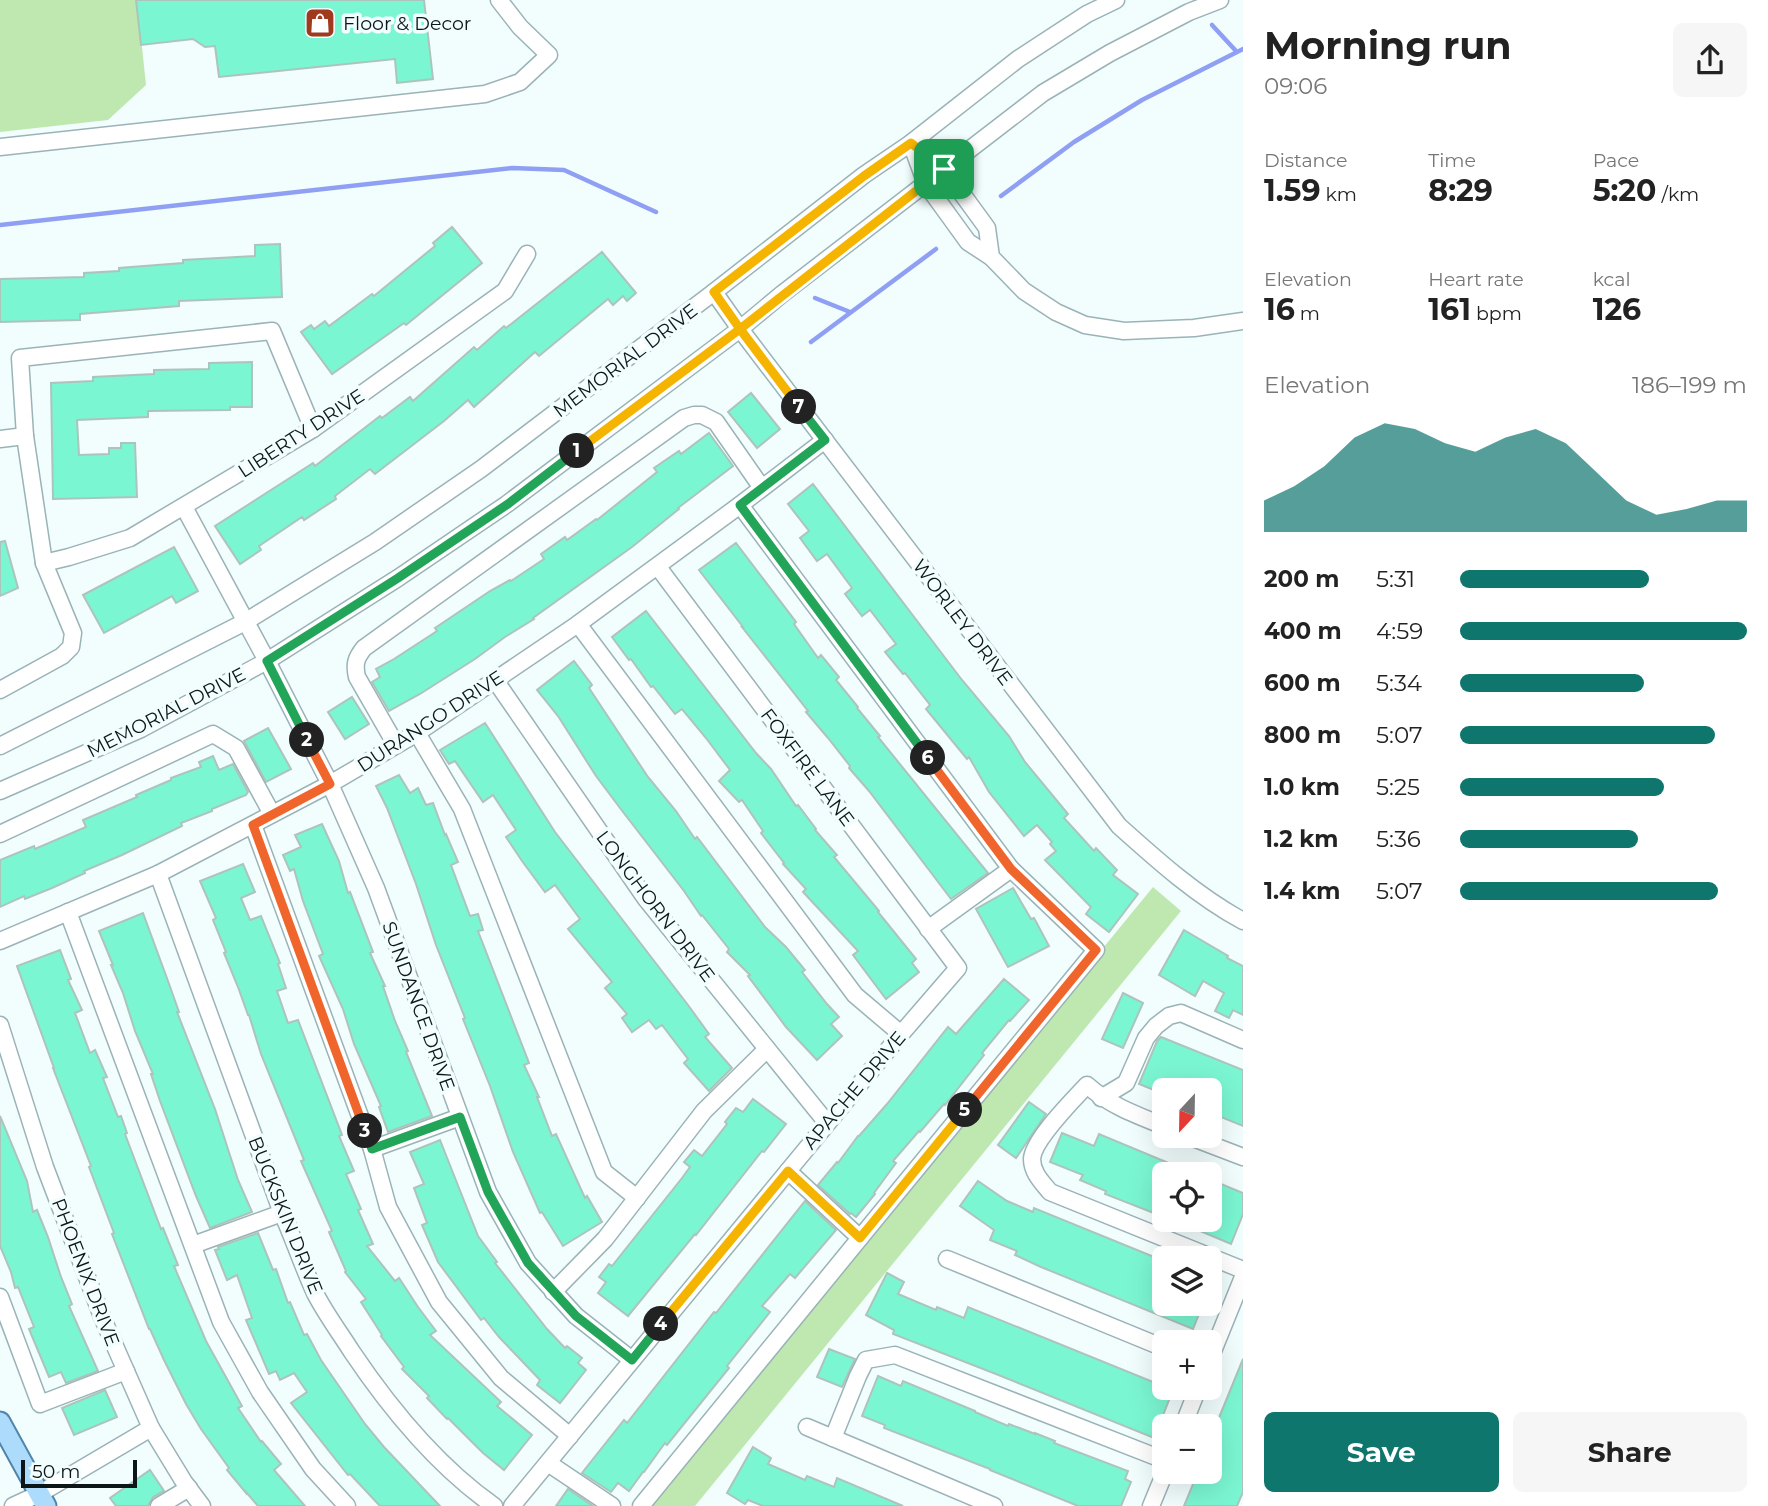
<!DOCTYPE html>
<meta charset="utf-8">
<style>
body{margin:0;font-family:Montserrat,sans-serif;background:#f6f6f6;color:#222;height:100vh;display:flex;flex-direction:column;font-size:26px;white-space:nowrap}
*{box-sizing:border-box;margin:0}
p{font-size:23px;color:#767676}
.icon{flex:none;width:38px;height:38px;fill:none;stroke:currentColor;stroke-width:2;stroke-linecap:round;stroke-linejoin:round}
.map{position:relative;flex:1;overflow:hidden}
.side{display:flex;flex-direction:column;background:#fff;width:525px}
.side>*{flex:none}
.needle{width:46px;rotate:202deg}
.fabs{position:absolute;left:1152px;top:1078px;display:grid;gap:14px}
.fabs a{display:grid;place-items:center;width:70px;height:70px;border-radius:10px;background:#fff;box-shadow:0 7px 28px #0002;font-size:35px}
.scale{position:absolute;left:21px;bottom:18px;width:116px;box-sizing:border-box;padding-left:7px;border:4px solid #0d1617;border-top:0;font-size:19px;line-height:24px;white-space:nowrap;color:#0d1617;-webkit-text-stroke:5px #f2fdfe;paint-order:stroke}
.pin{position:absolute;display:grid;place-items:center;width:60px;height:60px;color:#fff;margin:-30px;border-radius:14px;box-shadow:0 4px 10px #0006}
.km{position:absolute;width:35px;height:35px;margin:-18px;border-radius:50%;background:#222;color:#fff;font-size:19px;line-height:35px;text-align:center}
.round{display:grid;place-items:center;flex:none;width:74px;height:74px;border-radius:10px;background:#f6f6f6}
.summary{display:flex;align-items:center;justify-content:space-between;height:119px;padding:0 21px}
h1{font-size:38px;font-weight:700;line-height:52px}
.stats{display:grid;grid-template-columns:repeat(3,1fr);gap:10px;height:119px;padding:7px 21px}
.stats div{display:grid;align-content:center}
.stats b{font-size:30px;font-weight:700}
.stats small{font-size:19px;font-weight:400}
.stats p{font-size:19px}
.chart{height:196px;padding:14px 21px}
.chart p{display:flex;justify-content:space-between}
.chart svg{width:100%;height:126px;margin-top:7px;fill:#0f766e;opacity:.7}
.button{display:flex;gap:14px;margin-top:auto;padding:14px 21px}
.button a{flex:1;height:80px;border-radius:10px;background:#0f766e;color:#fff;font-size:28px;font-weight:700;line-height:80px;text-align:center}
.button a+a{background:#f6f6f6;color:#222}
ul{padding:0 21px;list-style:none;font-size:23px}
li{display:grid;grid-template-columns:112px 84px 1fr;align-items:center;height:52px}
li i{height:18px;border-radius:9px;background:#0f766e}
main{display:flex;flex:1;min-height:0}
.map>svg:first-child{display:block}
.green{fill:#bfe8b0}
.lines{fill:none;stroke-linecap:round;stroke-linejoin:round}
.stream{stroke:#8f9ff3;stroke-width:4.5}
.building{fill:#7bf6d2;stroke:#adc4bc;stroke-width:2}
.minor-casing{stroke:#9ab3b7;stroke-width:19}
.major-casing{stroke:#5086ab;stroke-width:23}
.minor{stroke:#fff;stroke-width:16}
.major{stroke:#acdbfc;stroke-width:19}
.split-1-casing{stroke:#fff;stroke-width:14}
.split-2-casing{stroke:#fff;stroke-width:14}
.split-3-casing{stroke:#fff;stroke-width:14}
.split-4-casing{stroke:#fff;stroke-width:14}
.split-5-casing{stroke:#fff;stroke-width:14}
.split-6-casing{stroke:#fff;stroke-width:14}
.split-7-casing{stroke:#fff;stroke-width:14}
.split-8-casing{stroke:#fff;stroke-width:14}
.split-1{stroke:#f5b400;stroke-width:9}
.split-2{stroke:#22a559;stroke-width:9}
.split-3{stroke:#f0652b;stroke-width:9}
.split-4{stroke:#22a559;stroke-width:9}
.split-5{stroke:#f5b400;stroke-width:9}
.split-6{stroke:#f0652b;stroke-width:9}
.split-7{stroke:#22a559;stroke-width:9}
.split-8{stroke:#f5b400;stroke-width:9}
.labels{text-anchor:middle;stroke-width:7;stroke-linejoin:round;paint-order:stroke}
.poi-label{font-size:19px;fill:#0d1617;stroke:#f2fdfe;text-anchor:start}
.street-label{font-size:19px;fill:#0d1617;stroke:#f2fdfe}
</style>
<main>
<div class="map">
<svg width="1243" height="1506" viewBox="0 0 1243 1506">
<rect width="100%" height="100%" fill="#f2fdfe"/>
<g class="green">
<polygon points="0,0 137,0 146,85 108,120 0,132"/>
<polygon points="1153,887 1181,911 695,1506 646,1506"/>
</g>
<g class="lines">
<g class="stream">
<polyline points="1212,25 1236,51"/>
<polyline points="1001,196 1074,142 1142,100 1243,49"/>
<polyline points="0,225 512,168 564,170 656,212"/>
<polyline points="815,298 850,312"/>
<polyline points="811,342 936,249"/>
</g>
</g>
<g class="building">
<polygon points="136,0 424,0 433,79 397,83 395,59 219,77 215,46 205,47 193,39 141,45"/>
<polygon points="452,227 482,263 406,325 404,323 332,374 301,332 311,325 314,329 325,321 329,326 372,294 374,296 435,246 433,243"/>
<polygon points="280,244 282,297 179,301 179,306 80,314 80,320 0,322 0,279 84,277 84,273 119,271 119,268 183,263 183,260 255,256 255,245"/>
<polygon points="602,252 636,293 627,301 623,296 613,305 608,299 539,356 535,352 474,407 468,400 444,421 375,474 370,469 335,496 336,499 304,520 302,517 259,546 261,550 240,564 215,526 313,463 315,466 380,416 382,418 410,397 413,401 474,347 477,350 504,326 506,328"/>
<polygon points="252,362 252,407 230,407 230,410 148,411 148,417 77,420 79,455 109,454 109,448 121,448 121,443 135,443 137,497 53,499 51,383 93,381 93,377 154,374 154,370 209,369 209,363"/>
<polygon points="751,393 780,429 757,448 728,412"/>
<polygon points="709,433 733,466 678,508 679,509 632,547 533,618 534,619 505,637 475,659 420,694 389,711 372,682 380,677 376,669 394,659 437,631 435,628 490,591 510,580 511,581 544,559 541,554 565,537 567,540 596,519 597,520 657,472 654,468 679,451 681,454"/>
<polygon points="813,484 962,680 1009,736 1025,762 1068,814 1064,818 1094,851 1096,848 1117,870 1113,875 1138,894 1109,932 1086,914 1091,907 1045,860 1056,851 1050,844 1052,842 1037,825 1024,836 989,792 969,757 967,759 926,709 930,705 905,673 903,674 885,652 896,644 870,610 862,616 845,594 852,588 827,554 817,561 800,538 809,531 788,504"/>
<polygon points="5,541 18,588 0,596 0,542"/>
<polygon points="736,543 796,622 794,624 818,658 821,655 839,677 836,680 858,707 857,708 880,736 878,737 988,873 951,899 869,791 849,768 850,766 828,738 806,712 808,711 742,627 743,627 699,570"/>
<polygon points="174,547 198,591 176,603 172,596 104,633 83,595"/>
<polygon points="646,611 756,753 771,769 796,806 798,805 816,829 815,830 837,855 834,857 879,911 878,912 916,959 912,963 919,972 886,999 853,955 858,951 803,892 806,889 783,864 784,863 761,833 763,831 742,800 739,802 719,781 730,770 706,738 682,709 675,714 653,686 651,687 631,659 629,660 612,637"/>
<polygon points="574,661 592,685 589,688 648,777 676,811 695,839 697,837 765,927 786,947 805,970 802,972 827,1004 839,1017 831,1024 842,1036 817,1060 786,1027 748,976 750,975 727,952 729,949 702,915 701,916 684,891 623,812 596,776 558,716 537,690"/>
<polygon points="352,697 369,724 345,739 328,712"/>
<polygon points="485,723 555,832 688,1005 709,1034 705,1037 732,1068 709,1091 684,1063 688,1059 662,1025 656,1029 649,1020 632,1032 622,1018 627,1014 605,988 612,982 568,929 580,919 555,885 545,892 522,861 506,837 516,830 493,795 483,802 455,761 449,764 440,750"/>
<polygon points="268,728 291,769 266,782 244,741"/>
<polygon points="213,756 219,770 233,764 248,792 246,795 212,809 212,811 181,823 182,826 122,855 84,871 85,873 52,888 25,899 24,896 0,907 0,860 34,846 35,849 86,827 83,820 137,797 136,795 171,780 171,778 201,767 199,762"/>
<polygon points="399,775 410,793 418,788 426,805 433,803 445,835 446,834 458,862 451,865 470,916 478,914 483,930 478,931 529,1063 524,1065 539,1097 537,1097 552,1136 556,1134 585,1198 587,1196 602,1222 563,1246 542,1212 540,1213 513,1152 490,1086 463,1019 465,1018 436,945 416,884 387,808 376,786"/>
<polygon points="322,824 339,861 348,893 350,892 373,952 370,953 385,986 383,986 395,1021 408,1051 406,1052 432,1116 388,1132 379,1107 381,1106 354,1044 343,1009 319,956 323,954 303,901 294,869 290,871 283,855 301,847 295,835"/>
<polygon points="243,864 255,892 241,898 250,920 261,916 280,963 278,964 286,988 277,991 288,1023 298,1020 342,1135 339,1136 354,1171 346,1174 361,1209 358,1210 373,1244 367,1246 395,1281 399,1278 418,1307 436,1331 430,1335 501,1402 497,1406 532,1435 504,1470 483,1453 448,1418 447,1419 427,1398 429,1396 402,1369 404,1367 381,1336 382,1335 361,1302 366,1299 345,1272 346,1271 329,1232 332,1231 301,1161 304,1160 261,1054 249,1015 248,1015 238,987 224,953 226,952 213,920 216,918 200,881"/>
<polygon points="1013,888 1031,919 1034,918 1049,946 1008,967 976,909"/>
<polygon points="143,913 168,981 179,1012 177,1012 215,1109 238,1180 252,1212 210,1228 196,1196 160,1101 151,1074 153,1074 135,1031 123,993 111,965 113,965 99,931"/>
<polygon points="1184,930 1228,956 1227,958 1243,966 1243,1015 1233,1010 1229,1018 1215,1011 1224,993 1203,981 1195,996 1159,975"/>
<polygon points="60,950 71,979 68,980 82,1010 75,1013 90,1053 95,1050 107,1077 103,1078 118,1117 121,1116 127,1133 125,1134 161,1229 163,1228 178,1265 174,1266 206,1341 242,1406 238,1408 261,1442 262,1441 281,1464 274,1470 305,1506 258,1506 246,1492 246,1493 227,1470 229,1468 201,1429 186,1404 164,1360 150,1329 149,1329 112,1234 114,1233 89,1167 91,1166 53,1068 54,1068 17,966"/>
<polygon points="1004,979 1029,1000 1010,1021 1009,1020 982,1053 984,1055 945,1105 944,1104 920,1132 919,1131 893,1161 896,1163 874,1193 875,1194 856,1217 851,1213 850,1214 818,1185 837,1162 838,1163 858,1136 859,1136 887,1104 948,1027 956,1034"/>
<polygon points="1123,993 1143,1003 1123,1048 1102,1039"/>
<polygon points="1161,1037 1243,1070 1243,1126 1209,1112 1209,1090 1162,1090 1161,1093 1139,1084 1157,1041"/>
<polygon points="753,1099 786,1124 764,1152 762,1151 696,1235 695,1234 628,1316 598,1293 606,1282 599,1277 609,1264 612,1266 682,1178 690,1167 684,1162 694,1150 702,1156 727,1124 725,1122 736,1108 743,1112"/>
<polygon points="1029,1102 1046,1114 1016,1158 998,1145"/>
<polygon points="0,1116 27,1181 33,1212 37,1210 48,1237 61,1277 72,1304 69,1306 98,1371 66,1383 61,1372 49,1377 29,1329 34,1327 18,1287 15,1288 11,1272 0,1246"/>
<polygon points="1062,1133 1094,1146 1099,1134 1195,1174 1164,1174 1164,1217 1105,1194 1106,1191 1080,1180 1083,1175 1050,1162"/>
<polygon points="440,1140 478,1236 497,1262 495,1263 547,1329 565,1348 567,1346 582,1358 578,1363 586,1370 560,1403 537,1385 540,1380 499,1337 484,1318 481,1320 438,1262 422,1225 427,1223 414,1188 424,1184 410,1152"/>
<polygon points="1209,1179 1243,1193 1243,1214 1231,1244 1174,1220 1209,1220"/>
<polygon points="978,1181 1007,1201 1033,1212 1034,1208 1164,1261 1164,1304 1203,1304 1193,1329 1041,1267 1015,1255 1017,1251 990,1240 994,1230 960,1206"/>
<polygon points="805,1201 836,1230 795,1278 790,1274 762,1306 770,1312 727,1366 729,1368 667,1445 665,1443 644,1472 643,1472 629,1491 618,1483 611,1492 582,1473 624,1420 627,1423 714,1312 716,1313"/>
<polygon points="258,1233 273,1270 276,1269 288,1303 290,1302 304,1335 307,1334 321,1360 365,1424 384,1447 440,1506 380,1506 350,1474 348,1475 291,1403 307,1392 294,1373 280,1380 276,1371 269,1374 246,1320 252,1318 237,1275 227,1280 215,1250 219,1249 218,1247"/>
<polygon points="887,1273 904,1282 898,1294 936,1310 937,1307 964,1318 968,1307 1173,1390 1154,1438 996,1374 893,1334 894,1330 866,1315"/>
<polygon points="829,1349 855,1359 842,1387 817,1377"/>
<polygon points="1243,1359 1243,1492 1237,1506 1184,1506 1198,1472 1209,1472 1209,1442"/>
<polygon points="878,1376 901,1386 903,1381 975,1411 975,1412 1008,1426 1009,1424 1035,1434 1035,1433 1055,1441 1054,1443 1128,1471 1125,1479 1131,1482 1121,1506 1078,1506 990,1470 990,1469 884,1428 885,1425 862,1416"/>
<polygon points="105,1390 117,1417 74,1435 62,1408"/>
<polygon points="753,1447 771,1458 768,1464 805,1480 807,1476 834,1487 837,1478 903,1506 763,1506 748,1500 745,1504 727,1493"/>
<polygon points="150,1470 164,1491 153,1497 148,1506 116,1506 110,1498"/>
<polygon points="568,1489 593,1506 556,1506"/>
</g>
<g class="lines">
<g class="minor-casing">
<g id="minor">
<polyline points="911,143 926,184 968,242 991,257 1024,291 1056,312 1085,325 1124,331 1194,328 1243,321"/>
<polyline points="913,144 944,169 987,228 991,257"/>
<polyline points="0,147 485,94 520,82 549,55 520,27 499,0"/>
<path d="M714 292 740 329 1119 826C1158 861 1197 896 1243 921"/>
<polyline points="0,439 25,436 20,358 272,331 313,429"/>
<polyline points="740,505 1011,869 928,929"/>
<polyline points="184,507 267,661 330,784 376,888 488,1192 528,1263 576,1316 632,1360"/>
<polyline points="44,563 69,557 130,538 313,429 505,291 527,254"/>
<polyline points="578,624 855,995 901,1034"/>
<polyline points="495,680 646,899 827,1123"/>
<polyline points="0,690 62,656 71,647 73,633 44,563 25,436"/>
<polyline points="417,733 462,809 604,1172 637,1198"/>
<path d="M396 745 357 677C354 664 356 658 364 648L684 418 694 415H702L716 422 762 488"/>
<polyline points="0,746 245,622 375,542 481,469 714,292 864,175 911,143 1018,59 1087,14 1116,0"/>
<polyline points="0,791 141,729 267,661 398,578 507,504 740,329 782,294 1043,93 1110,53 1189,12 1220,0"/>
<polyline points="253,825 372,1149 388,1207 439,1302 501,1378 570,1436"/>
<polyline points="0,834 213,734 236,748 272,814"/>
<path d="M158 874 282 1213C294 1239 303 1267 315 1293 325 1313 340 1333 352 1352 391 1410 437 1466 494 1506"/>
<polyline points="68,912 221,1322 260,1392 313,1469 347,1506"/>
<polyline points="0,941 158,874 330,784 417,733 578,624 740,505 825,440"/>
<polyline points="0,1025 45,1167 103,1319 151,1428 184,1482 202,1506"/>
<polyline points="1101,1098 1126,1083 1146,1038 1156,1026 1169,1016 1181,1013 1243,1040"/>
<path d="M1164 1126C1136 1115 1109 1105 1087 1085 1073 1100 1033 1140 1032 1159 1032 1173 1043 1183 1050 1192L1243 1270"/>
<polyline points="1188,1136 1243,1157"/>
<polyline points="372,1149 460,1117"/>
<polyline points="788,1171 860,1238 1096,950 1011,869"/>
<polyline points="193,1245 282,1213"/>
<polyline points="947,1259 1164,1348"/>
<polyline points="553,1292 605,1239 704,1111 767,1049"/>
<polyline points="0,1297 40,1404 126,1371"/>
<polyline points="1209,1361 1243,1277"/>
<polyline points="1183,1426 1198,1388"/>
<polyline points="807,1427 994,1506"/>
<polyline points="833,1438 858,1376 866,1360 895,1355 1164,1460"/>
<polyline points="548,1463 612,1506"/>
<polyline points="13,1506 39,1494 151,1428"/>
<polyline points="159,1506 189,1488"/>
<polyline points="512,1506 901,1034 958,968 658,567"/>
<polyline points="641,1506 860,1238"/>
<polyline points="1151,1506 1165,1472"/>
</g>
</g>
<g class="major-casing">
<polyline id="major" points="0,1422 46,1506"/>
</g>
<use href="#minor" class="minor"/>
<use href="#major" class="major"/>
</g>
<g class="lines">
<g class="split-1-casing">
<polyline id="split-1" points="577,451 740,329 944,169"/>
</g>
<g class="split-2-casing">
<polyline id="split-2" points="307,740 267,661 398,578 508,504 577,451"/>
</g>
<g class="split-3-casing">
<polyline id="split-3" points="307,740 330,784 253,825 365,1131"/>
</g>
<g class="split-4-casing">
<polyline id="split-4" points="365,1131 372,1149 460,1117 488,1192 528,1263 576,1316 632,1360 661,1324"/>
</g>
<g class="split-5-casing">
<polyline id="split-5" points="661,1324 788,1171 860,1238 965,1110"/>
</g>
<g class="split-6-casing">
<polyline id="split-6" points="928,758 1011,869 1096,950 965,1110"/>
</g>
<g class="split-7-casing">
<polyline id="split-7" points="799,407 825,440 740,505 928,758"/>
</g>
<g class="split-8-casing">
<polyline id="split-8" points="799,407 740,329 714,292 864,176 911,143 944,169"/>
</g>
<use href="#split-1" class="split-1"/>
<use href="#split-2" class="split-2"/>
<use href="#split-3" class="split-3"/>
<use href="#split-4" class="split-4"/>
<use href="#split-5" class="split-5"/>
<use href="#split-6" class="split-6"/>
<use href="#split-7" class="split-7"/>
<use href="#split-8" class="split-8"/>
</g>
<defs>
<g id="shop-square" transform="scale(1.575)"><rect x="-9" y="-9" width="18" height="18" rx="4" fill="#a1391e" stroke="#f2fdfe"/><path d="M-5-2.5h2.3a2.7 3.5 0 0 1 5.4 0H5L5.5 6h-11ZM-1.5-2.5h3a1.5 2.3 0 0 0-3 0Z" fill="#fff"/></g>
</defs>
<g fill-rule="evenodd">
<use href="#shop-square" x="320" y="23"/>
</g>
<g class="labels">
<g class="poi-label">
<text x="343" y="30">Floor &amp; Decor</text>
</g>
<g class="street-label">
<text transform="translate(625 360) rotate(-37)" y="7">MEMORIAL DRIVE</text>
<text transform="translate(301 433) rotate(-33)" y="7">LIBERTY DRIVE</text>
<text transform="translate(963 622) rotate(53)" y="7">WORLEY DRIVE</text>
<text transform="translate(166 712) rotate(-27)" y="7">MEMORIAL DRIVE</text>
<text transform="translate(430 721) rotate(-33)" y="7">DURANGO DRIVE</text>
<text transform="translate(808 767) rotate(53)" y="7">FOXFIRE LANE</text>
<text transform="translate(656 906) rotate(53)" y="7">LONGHORN DRIVE</text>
<text transform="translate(419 1006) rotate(70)" y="7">SUNDANCE DRIVE</text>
<text transform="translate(854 1090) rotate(-50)" y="7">APACHE DRIVE</text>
<text transform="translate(286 1215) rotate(68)" y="7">BUCKSKIN DRIVE</text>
<text transform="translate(86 1272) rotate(69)" y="7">PHOENIX DRIVE</text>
</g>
</g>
</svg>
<div class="fabs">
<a><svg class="needle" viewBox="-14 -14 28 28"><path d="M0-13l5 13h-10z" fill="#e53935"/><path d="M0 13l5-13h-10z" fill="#767676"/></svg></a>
<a><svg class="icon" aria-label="locate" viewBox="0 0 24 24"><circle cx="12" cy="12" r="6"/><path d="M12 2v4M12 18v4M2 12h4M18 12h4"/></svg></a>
<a><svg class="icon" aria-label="layers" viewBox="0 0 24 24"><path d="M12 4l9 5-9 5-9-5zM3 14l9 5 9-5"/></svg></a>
<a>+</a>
<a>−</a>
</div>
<div class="scale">50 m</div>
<div class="pin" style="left:944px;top:169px;background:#1e9e55"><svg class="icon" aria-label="arrive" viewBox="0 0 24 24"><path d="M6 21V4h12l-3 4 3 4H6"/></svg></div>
<b class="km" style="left:577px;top:451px">1</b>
<b class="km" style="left:307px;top:740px">2</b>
<b class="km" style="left:365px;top:1131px">3</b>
<b class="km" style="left:661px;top:1324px">4</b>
<b class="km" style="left:965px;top:1110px">5</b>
<b class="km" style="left:928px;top:758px">6</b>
<b class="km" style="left:799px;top:407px">7</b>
</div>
<section class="side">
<div class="summary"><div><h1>Morning run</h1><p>09:06</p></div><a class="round"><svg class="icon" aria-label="share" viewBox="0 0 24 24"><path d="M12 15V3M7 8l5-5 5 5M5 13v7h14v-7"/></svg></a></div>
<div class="stats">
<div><p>Distance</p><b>1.59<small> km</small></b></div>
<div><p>Time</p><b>8:29</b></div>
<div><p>Pace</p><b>5:20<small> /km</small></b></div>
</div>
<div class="stats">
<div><p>Elevation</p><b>16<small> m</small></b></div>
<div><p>Heart rate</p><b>161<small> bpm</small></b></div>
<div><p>kcal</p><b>126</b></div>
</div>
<div class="chart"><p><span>Elevation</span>186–199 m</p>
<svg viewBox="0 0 160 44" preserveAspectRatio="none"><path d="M0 44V33L10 28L20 21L30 11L40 6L50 8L60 13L70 16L80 11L90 8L100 13L110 23L120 33L130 38L140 36L150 33L160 33V44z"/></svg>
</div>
<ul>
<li><b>200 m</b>5:31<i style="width:66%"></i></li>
<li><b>400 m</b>4:59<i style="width:100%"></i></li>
<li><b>600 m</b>5:34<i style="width:64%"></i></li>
<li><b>800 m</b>5:07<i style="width:89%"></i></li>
<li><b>1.0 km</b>5:25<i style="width:71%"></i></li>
<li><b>1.2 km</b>5:36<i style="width:62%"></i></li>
<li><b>1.4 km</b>5:07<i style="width:90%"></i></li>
</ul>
<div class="button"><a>Save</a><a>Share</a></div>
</section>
</main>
